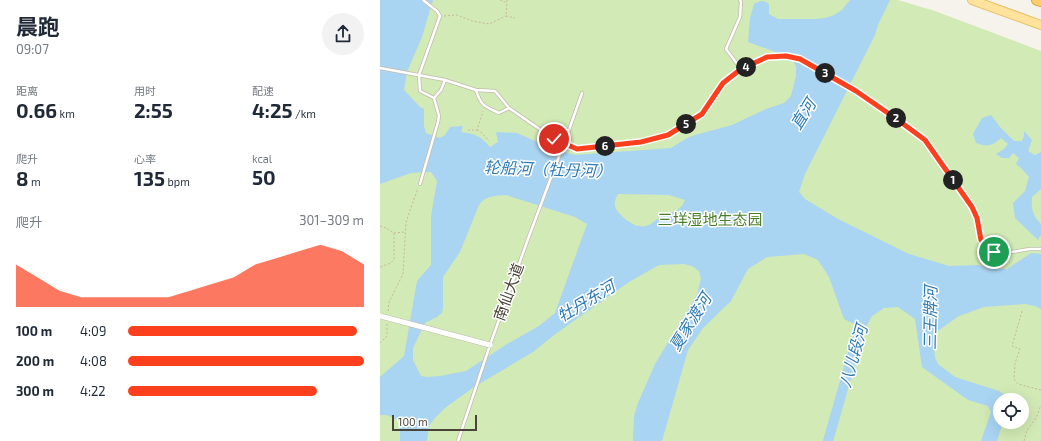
<!DOCTYPE html>
<html lang="zh">
<meta charset="utf-8">
<style>
body{margin:0;font-family:"Exo 2","Noto Sans SC",sans-serif;background:#f2f2f3;color:#1f2937;height:100vh;display:flex;flex-direction:column;font-size:15px;white-space:nowrap}
*{box-sizing:border-box;margin:0}
p{font-size:13px;color:#747a83}
.icon{flex:none;width:22px;height:22px;fill:none;stroke:currentColor;stroke-width:2;stroke-linecap:round;stroke-linejoin:round}
.map{position:relative;flex:1;overflow:hidden}
.details{display:flex;flex-direction:column;background:#fff;width:380px}
.details>*{flex:none}
.buttons{position:absolute;left:613px;top:393px;display:grid;gap:8px}
.buttons a{display:grid;place-items:center;width:36px;height:36px;border-radius:50%;background:#fff;box-shadow:0 4px 16px #0002;font-size:20px}
.scale{position:absolute;left:12px;bottom:10px;width:85px;box-sizing:border-box;padding-left:4px;border:2px solid #4b4439;border-top:0;font-size:11px;line-height:14px;white-space:nowrap;color:#4b4439;-webkit-text-stroke:3px #fff;paint-order:stroke}
.pin{position:absolute;display:grid;place-items:center;width:34px;height:34px;color:#fff;margin:-17px;border:2px solid #fff;border-radius:50%;box-shadow:0 1px 4px #0007}
.km{position:absolute;width:20px;height:20px;margin:-10px;border-radius:50%;background:#222;color:#fff;font-size:11px;line-height:20px;text-align:center}
.round{display:grid;place-items:center;flex:none;width:42px;height:42px;border-radius:21px;background:#f2f2f3}
.head{display:flex;align-items:center;justify-content:space-between;height:68px;padding:0 16px}
h1{font-size:22px;font-weight:700;line-height:30px}
.figures{display:grid;grid-template-columns:repeat(3,1fr);gap:6px;height:68px;padding:4px 16px}
.figures div{display:grid;align-content:center}
.figures b{font-size:20px;font-weight:700}
.figures small{font-size:11px;font-weight:400}
.figures p{font-size:11px}
.chart{height:112px;padding:8px 16px}
.chart p{display:flex;justify-content:space-between}
.chart svg{width:100%;height:72px;margin-top:4px;fill:#fc3f1d;opacity:.7}
ul{padding:0 16px;list-style:none;font-size:13px}
li{display:grid;grid-template-columns:64px 48px 1fr;align-items:center;height:30px}
li i{height:10px;border-radius:5px;background:#fc3f1d}
main{display:flex;flex:1;min-height:0}
.map>svg:first-child{display:block}
.green{fill:#d2eab5;fill-rule:evenodd}
.water{fill:#a9d4f2;fill-rule:evenodd}
.lines{fill:none;stroke-linecap:round;stroke-linejoin:round}
.river{stroke:#a9d4f2;stroke-width:10}
.lane-casing{stroke:#c2bbae;stroke-width:4}
.primary-casing{stroke:#e6c16a;stroke-width:10}
.highway-casing{stroke:#e0a43c;stroke-width:12}
.path{stroke:#c4b79f;stroke-width:1;stroke-dasharray:2 2;stroke-linecap:butt}
.lane{stroke:#fff;stroke-width:2.5}
.primary{stroke:#ffe39c;stroke-width:8}
.highway{stroke:#ffcf6e;stroke-width:10}
.lane-bridge-casing{stroke:#c2bbae;stroke-width:4;stroke-linecap:butt}
.street-bridge-casing{stroke:#c2bbae;stroke-width:6;stroke-linecap:butt}
.lane-bridge{stroke:#fff;stroke-width:2.5}
.street-bridge{stroke:#fff;stroke-width:5}
.route-casing{stroke:#fff;stroke-width:8}
.route{stroke:#fc3f1d;stroke-width:5}
.labels{text-anchor:middle;stroke-width:3;stroke-linejoin:round;paint-order:stroke}
.park-label{font-size:15px;fill:#4a7f2a;stroke:#fff}
.street-label{font-size:15px;fill:#4b4439;stroke:#fff}
.water-label{font-size:16px;font-style:italic;fill:#2e7ab2;stroke:#fff}
</style>
<main>
<section class="details">
<div class="head"><div><h1>晨跑</h1><p>09:07</p></div><a class="round"><svg class="icon" aria-label="share" viewBox="0 0 24 24"><path d="M12 15V3M7 8l5-5 5 5M5 13v7h14v-7"/></svg></a></div>
<div class="figures">
<div><p>距离</p><b>0.66<small> km</small></b></div>
<div><p>用时</p><b>2:55</b></div>
<div><p>配速</p><b>4:25<small> /km</small></b></div>
</div>
<div class="figures">
<div><p>爬升</p><b>8<small> m</small></b></div>
<div><p>心率</p><b>135<small> bpm</small></b></div>
<div><p>kcal</p><b>50</b></div>
</div>
<div class="chart"><p><span>爬升</span>301–309 m</p>
<svg viewBox="0 0 160 44" preserveAspectRatio="none"><path d="M0 44V18L10 26L20 34L30 38L40 38L50 38L60 38L70 38L80 34L90 30L100 26L110 18L120 14L130 10L140 6L150 10L160 18V44z"/></svg>
</div>
<ul>
<li><b>100 m</b>4:09<i style="width:97%"></i></li>
<li><b>200 m</b>4:08<i style="width:100%"></i></li>
<li><b>300 m</b>4:22<i style="width:80%"></i></li>
</ul>
</section>
<div class="map">
<svg width="661" height="441" viewBox="0 0 661 441">
<rect width="100%" height="100%" fill="#f6f3ec"/>
<path class="green" d="M0 0H518L555 11 661 51V441H0ZM620 400H642V422H620Z"/>
<g class="water">
<path d="M0 0H53L42 37 27 72 24 90 40 107 44 109V126L46 133 60 138 65 135 70 127 83 126 81 132C97 134 100 136 110 147L118 142 116 132 137 133 173 149 195 155 291 148 307 138 315 135 352 125 386 109 404 103 411 96 416 76V67L412 58 368 42 370 18 374 4C381 0 383 0 389 4V14L398 19H436L445 18 454 15 462 10 470 0H510L498 25 495 35 425 174 419 192 425 199 458 219 529 254 569 266 599 265 607 268 627 269 651 253 661 254V309L655 306 645 304 604 307 579 316 559 330 554 343 555 358 558 364 575 377 619 391 625 395 626 400H620V422H623L617 441H601L611 412 608 406 588 400 542 367 535 319 518 307 504 308 492 316 485 329 464 319 449 277 438 260 424 254 387 257 368 269 351 301 323 328 308 350 282 441H253L254 416 258 403 275 364 317 295 321 279 319 271 312 266 304 264 279 265 249 282 174 335 153 352 94 387 65 408 54 419 49 426 47 441H20V421L7 415H0V377L24 356 37 281 51 265V216L57 181 51 172 31 173 0 184ZM238 194 289 195 305 200C300 213 291 211 280 217 273 222 269 228 258 226 250 224 237 214 235 206 234 201 236 198 238 194ZM126 195 195 217 207 224 175 313 159 326 127 344 86 371 60 376 47 377 41 376 33 360V348L45 323 57 317 62 313 63 308V277L80 252 99 205C106 195 115 196 126 195Z"/>
<path d="M611 115 620 127 634 141H642L644 136V131L652 140 648 151 655 155 661 152V189L652 197C651 209 653 216 661 224V235L658 240 635 218 633 203 645 191 649 177 641 168 636 164 639 158 633 153 629 158H622L616 154 624 149 628 144 621 138C612 146 608 147 596 143L593 134 602 118Z"/>
</g>
<g class="lines">
<polyline class="river" points="448,441 484,315"/>
<g class="lane-casing">
<g id="lane">
<polyline points="360,0 361,2 360,17 346,49 361,69"/>
<polyline points="0,68 65,80 96,90 115,91 129,108 174,139 197,149 261,142 288,135 321,114 343,83 361,69 387,57 406,56 420,59 492,101 545,141 592,207 597,218 601,240 614,252 625,253 650,249 661,249"/>
<path d="M96 90C101 106 104 106 119 113L129 108"/>
<polyline points="54,98 61,90 65,80"/>
<polyline points="190,127 202,93"/>
<polyline points="40,184 58,122 59,116 54,98 40,91 39,75 60,16 57,11 43,0"/>
<polyline points="78,441 110,345 148,239"/>
</g>
</g>
<g class="primary-casing">
<polyline id="primary" points="592,0 661,25"/>
</g>
<g class="highway-casing">
<polyline id="highway" points="657,0 661,1"/>
</g>
<g class="path">
<polyline points="120,0 127,3"/>
<polyline points="127,0 126,16 135,18"/>
<polyline points="64,16 77,15 92,21 109,24 126,16"/>
<polyline points="88,130 97,130 103,111"/>
<polyline points="97,130 102,133 109,141"/>
<polyline points="0,226 6,228 14,233 14,259 11,263 0,267"/>
<polyline points="14,233 25,232"/>
<polyline points="8,311 9,302 23,274 26,222 38,188"/>
<polyline points="642,311 632,346 640,349 635,363 634,379 638,384 661,390"/>
<polyline points="0,343 7,336 7,323"/>
<polyline points="644,441 647,430 656,418 661,405"/>
</g>
<use href="#lane" class="lane"/>
<use href="#primary" class="primary"/>
<use href="#highway" class="highway"/>
<g class="lane-bridge-casing">
<polyline id="lane-bridge" points="148,239 190,127"/>
</g>
<g class="street-bridge-casing">
<polyline id="street-bridge" points="0,316 110,345"/>
</g>
<use href="#lane-bridge" class="lane-bridge"/>
<use href="#street-bridge" class="street-bridge"/>
</g>
<g class="lines">
<g class="route-casing">
<polyline id="route" points="174,139 197,149 261,142 288,135 322,114 343,83 361,69 387,57 406,56 420,59 476,91 518,120 545,140 592,207 597,218 601,240 614,252"/>
</g>
<use href="#route" class="route"/>
</g>
<g class="labels">
<g class="park-label">
<text x="330" y="225">三垟湿地生态园</text>
</g>
<g class="street-label">
<text transform="translate(129 292) rotate(-70)" y="5">南仙大道</text>
</g>
<g class="water-label">
<text transform="translate(423 114) rotate(-58)" y="6">直河</text>
<text transform="translate(168 169) rotate(2)" y="6">轮船河（牡丹河）</text>
<text transform="translate(206 301) rotate(-31)" y="6">牡丹东河</text>
<text transform="translate(550 318) rotate(-89)" y="6">三王牌河</text>
<text transform="translate(310 322) rotate(-58)" y="6">夏家渡河</text>
<text transform="translate(473 356) rotate(-74)" y="6">八儿段河</text>
</g>
</g>
</svg>
<div class="buttons">
<a><svg class="icon" aria-label="locate" viewBox="0 0 24 24"><circle cx="12" cy="12" r="6"/><path d="M12 2v4M12 18v4M2 12h4M18 12h4"/></svg></a>
</div>
<div class="scale">100 m</div>
<div class="pin" style="left:614px;top:252px;background:#1e9e55"><svg class="icon" aria-label="arrive" viewBox="0 0 24 24"><path d="M6 21V4h12l-3 4 3 4H6"/></svg></div>
<div class="pin" style="left:174px;top:139px;background:#d93025"><svg class="icon" aria-label="check" viewBox="0 0 24 24"><path d="M5 12l5 5 9-10"/></svg></div>
<b class="km" style="left:573px;top:180px">1</b>
<b class="km" style="left:516px;top:118px">2</b>
<b class="km" style="left:445px;top:73px">3</b>
<b class="km" style="left:366px;top:67px">4</b>
<b class="km" style="left:306px;top:124px">5</b>
<b class="km" style="left:225px;top:146px">6</b>
</div>
</main>
